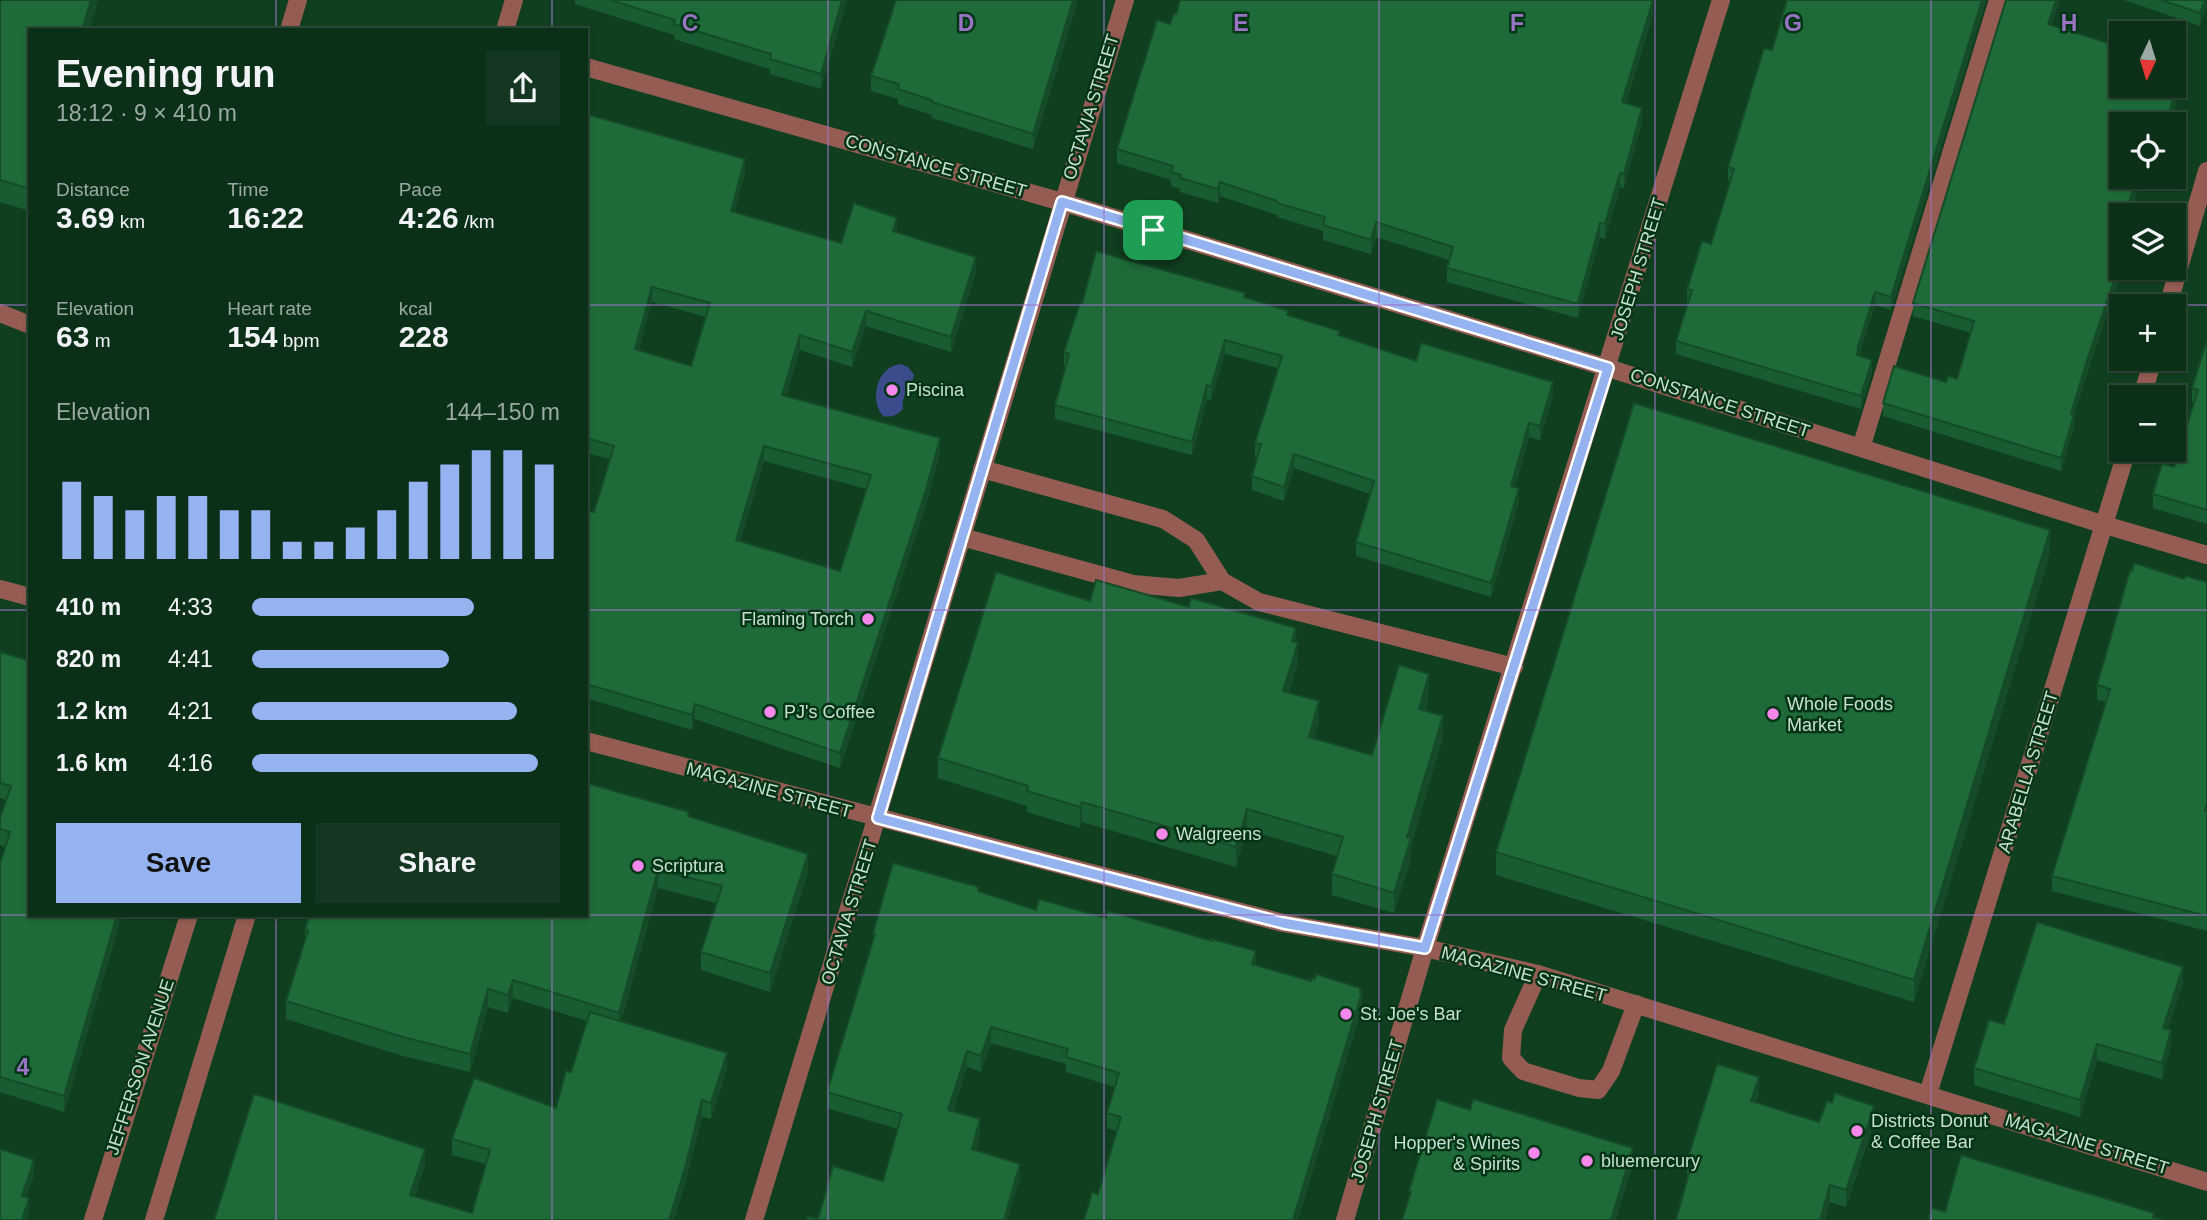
<!DOCTYPE html>
<meta charset="utf-8">
<style>
body{margin:0;font-family:Helvetica,sans-serif;background:#153721;color:#f1f3f6;height:100vh;display:flex;flex-direction:column;font-size:26px;white-space:nowrap}
*{box-sizing:border-box;margin:0}
p{font-size:23px;color:#9aa9a2}
.icon{flex:none;width:38px;height:38px;fill:none;stroke:currentColor;stroke-width:2;stroke-linecap:round;stroke-linejoin:round}
.map{position:relative;flex:1;overflow:hidden}
.sheet{position:absolute;left:28px;top:28px;width:560px;height:889px;display:flex;flex-direction:column;background:#0c2f18;border-radius:0px;box-shadow:0 2px 5px #0004,0 0 0 2px #2c4a37}
.sheet>*{flex:none}
.needle{width:46px;rotate:184deg}
.controls{position:absolute;left:2109px;top:21px;display:grid;gap:14px}
.controls a{display:grid;place-items:center;width:77px;height:77px;border-radius:0px;background:#0c2f18;box-shadow:0 2px 5px #0004,0 0 0 2px #2c4a37;font-size:35px}
.pin{position:absolute;display:grid;place-items:center;width:60px;height:60px;color:#fff;margin:-30px;border-radius:14px;box-shadow:0 4px 10px #0006}
.round{display:grid;place-items:center;flex:none;width:74px;height:74px;border-radius:0px;background:#153721}
.head{display:flex;align-items:center;justify-content:space-between;height:119px;padding:0 28px}
h1{font-size:38px;font-weight:600;line-height:52px}
.stats{display:grid;grid-template-columns:repeat(3,1fr);gap:10px;height:119px;padding:7px 28px}
.stats div{display:grid;align-content:center}
.stats b{font-size:30px;font-weight:600}
.stats small{font-size:19px;font-weight:400}
.stats p{font-size:19px}
.chart{height:196px;padding:14px 28px}
.chart p{display:flex;justify-content:space-between}
.chart svg{width:100%;height:126px;margin-top:7px;stroke:#95b2f1;stroke-width:6}
.primary-button{display:flex;gap:14px;margin-top:auto;padding:14px 28px}
.primary-button a{flex:1;height:80px;border-radius:0px;background:#95b2f1;color:#111;font-size:28px;font-weight:600;line-height:80px;text-align:center}
.primary-button a+a{background:#153721;color:#f1f3f6}
ul{padding:0 28px;list-style:none;font-size:23px}
li{display:grid;grid-template-columns:112px 84px 1fr;align-items:center;height:52px}
li i{height:18px;border-radius:9px;background:#95b2f1}
.map>svg:first-child{display:block}
.water{fill:#3b4b8c}
.lines{fill:none;stroke-linecap:round;stroke-linejoin:round}
.service{stroke:#945c52;stroke-width:18}
.minor{stroke:#945c52;stroke-width:18}
.tertiary{stroke:#945c52;stroke-width:18}
.wall{fill:#1a5c31;fill-rule:evenodd}
.shaded-wall{fill:#154b28}
.building{fill:#1e6b39;stroke:#154b28;stroke-width:2;fill-rule:evenodd}
.route-casing{stroke:#fff;stroke-width:14}
.route{stroke:#95b2f1;stroke-width:9}
.grid{fill:none;stroke:#9a74c4;stroke-width:2;stroke-opacity:0.55}
.poi-dot{fill:#f788eb;stroke:#033416;stroke-width:2.5}
.labels{text-anchor:middle;stroke-width:5;stroke-linejoin:round;paint-order:stroke}
.street-label{font-size:18px;fill:#c8e0cc;stroke:#033416}
.poi-label{font-size:18px;fill:#c8e0cc;stroke:#033416;text-anchor:start}
.grid-label{font-size:23px;text-anchor:middle;font-weight:bold;fill:#9a74c4;stroke:#033416;stroke-width:5;stroke-linejoin:round;paint-order:stroke}
</style>
<div class="map">
<svg width="2207" height="1220" viewBox="0 0 2207 1220">
<rect width="100%" height="100%" fill="#103f20"/>
<path class="water" d="M900 364 908 367 914 375C911 388 901 394 903 409 897 415 892 418 883 416 869 400 877 367 900 364Z"/>
<g class="lines">
<g class="service">
<polyline points="289,30 298,0"/>
<polyline points="0,313 30,325"/>
<polyline points="1861,448 1998,0"/>
<polyline points="982,469 1163,519 1196,540 1222,581 1259,602 1514,667"/>
<polyline points="962,537 1133,584 1179,588 1222,581"/>
<polyline points="1538,974 1513,1030 1511,1058 1523,1071 1579,1088 1598,1090 1611,1071 1636,1004"/>
</g>
<g class="minor">
<polyline points="586,67 1062,202 1608,368 2105,525 2207,555"/>
<polyline points="2168,306 2207,171"/>
<polyline points="2142,397 2153,359"/>
<polyline points="1928,1094 2127,450"/>
<path d="M754 1220C880 814 998 406 1125 0"/>
<polyline points="1345,1220 1425,948 1721,0"/>
</g>
<g class="tertiary">
<polyline points="505,30 514,0"/>
<polyline points="0,589 30,597"/>
<polyline points="586,741 1283,923 1425,948 1538,974 2207,1182"/>
<polyline points="93,1220 189,915"/>
<polyline points="154,1220 247,915"/>
</g>
</g>
<g class="wall">
<polygon points="0,0 98,0 89,30 30,30 30,211 0,202"/>
<polygon points="575,0 847,0 821,89 770,74 770,69 674,39 674,35 575,4"/>
<polygon points="1078,0 1033,149 932,118 932,115 898,104 898,99 871,91 871,76"/>
<polygon points="1786,0 1986,0 1891,310 1875,305 1859,356 1872,372 1861,409 1676,354 1676,341 1688,302 1687,301 1687,289 1711,244 1731,181 1728,180 1728,167 1772,50 1786,5"/>
<polygon points="2124,0 2207,0 2200,26"/>
<polygon points="1176,14 1653,14 1626,103 1642,122 1624,188 1620,187 1605,239 1600,237 1578,318 1447,282 1447,268 1449,260 1376,237 1371,254 1323,240 1323,231 1277,217 1277,215 1220,196 1218,203 1180,192 1180,189 1171,186 1171,180 1117,163 1117,149 1170,24"/>
<polygon points="2052,25 2184,79 2121,124 2141,177 2132,207 2138,215 2074,415 2074,427 2061,471 1883,416 1883,403 1957,379 1971,333 1913,316 1913,303"/>
<path d="M586 114 745 174 734 212 841 243 897 232 976 272 951 352 866 326 852 367 800 350 786 396 940 453 926 505 840 768 695 719 692 730 586 698V510L594 512 610 459 586 453ZM652 302 706 317 691 366 638 350ZM764 461 866 489 840 571 740 542Z"/>
<polygon points="1245,298 1340,335 1416,361 1553,396 1540,440 1529,437 1515,487 1519,502 1491,597 1356,556 1356,542 1370,494 1294,468 1284,501 1252,490 1252,476 1257,457 1255,457 1255,443 1278,368 1225,354 1211,400 1207,399 1192,455 1055,419 1055,405 1066,367 1064,366 1064,352 1082,304"/>
<polygon points="2207,340 2207,524 2153,508 2153,494 2174,467 2194,403 2192,402 2192,388"/>
<polygon points="2050,553 1914,1002 1496,875 1496,852"/>
<polygon points="2184,579 2207,582 2207,931 2052,891 2052,876 2106,702 2097,700 2097,685"/>
<polygon points="1090,601 1296,642 1298,663 1289,692 1319,722 1314,738 1372,755 1429,694 1425,711 1443,737 1411,846 1411,859 1394,913 1332,895 1332,874 1337,856 1247,830 1236,867 1082,822 1080,828 1027,812 1027,806 938,778 938,758"/>
<polygon points="0,652 122,915 64,1112 0,1092 0,864 6,847 0,845 0,818 6,800 0,798"/>
<polygon points="689,816 808,872 770,992 701,970 701,952 716,903 658,888 621,1022 727,1069 711,1119 702,1117 685,1184 674,1220 214,1220 425,1165 415,1196 472,1213 486,1164 452,1155 452,1139 556,1108 571,1072 587,1021 513,998 508,1013 488,1007 470,1072 403,1056 286,1019 286,1001 305,941 305,930"/>
<polygon points="979,891 1036,910 1256,965 1311,981 1360,992 1362,1008 1298,1220 1084,1220 1098,1194 1117,1131 1107,1128 1107,1113 1115,1087 1066,1072 1066,1064 991,1043 981,1072 967,1067 953,1112 980,1134 976,1151 1020,1179 818,1219 883,1181 898,1129 827,1108 827,1092 873,941 873,933"/>
<polygon points="2183,983 2168,1029 2171,1046 2162,1079 2097,1060 2080,1117 1974,1085 1974,1068 2004,1024"/>
<polygon points="1759,1094 1756,1102 1819,1122 1874,1123 1846,1207 1830,1202 1687,1178 1687,1161"/>
</g>
<g class="shaded-wall">
<polygon points="91,0 98,0 89,30 82,30"/>
<polygon points="842,0 847,0 821,89 821,74"/>
<polygon points="1073,0 1078,0 1033,149 1033,134"/>
<polygon points="1653,0 1653,14 1622,116 1622,102"/>
<polygon points="1982,0 1986,0 1891,310 1891,297"/>
<polygon points="2056,0 2060,0 2048,37 2048,24"/>
<polygon points="2205,0 2207,0 2207,7 2200,26 2200,13"/>
<polygon points="2184,66 2184,79 2169,124 2165,124"/>
<polygon points="1642,108 1642,122 1624,188 1624,174"/>
<polygon points="745,159 745,174 731,226 731,211"/>
<polygon points="1620,173 1620,187 1605,239 1605,224"/>
<polygon points="2137,177 2141,177 2129,215 2128,206"/>
<polygon points="1220,182 1220,196 1218,203 1218,189"/>
<polygon points="897,218 897,232 893,231"/>
<polygon points="1376,222 1376,237 1371,254 1371,240"/>
<polygon points="1600,223 1600,237 1578,318 1578,304"/>
<polygon points="976,257 976,272 951,352 951,337"/>
<polygon points="2121,260 2121,268 2123,268 2088,369 2071,426 2071,414 2088,357"/>
<polygon points="652,287 652,302 635,364 635,349"/>
<polygon points="1875,292 1875,305 1858,360 1858,347"/>
<polygon points="866,311 866,326 852,367 852,352"/>
<polygon points="800,335 800,350 782,409 782,395"/>
<polygon points="1225,340 1225,354 1211,400 1211,387"/>
<polygon points="1872,360 1872,372 1861,409 1861,396"/>
<polygon points="1553,382 1553,396 1540,440 1540,426"/>
<polygon points="1207,385 1207,399 1192,455 1192,442"/>
<polygon points="2074,415 2074,427 2061,471 2061,458"/>
<polygon points="1529,423 1529,437 1511,500 1511,486"/>
<polygon points="940,438 940,453 926,505 840,768 840,753"/>
<polygon points="764,446 764,461 736,555 736,540"/>
<polygon points="1294,454 1294,468 1284,501 1284,487"/>
<polygon points="1519,488 1519,502 1491,597 1491,583"/>
<polygon points="2050,530 2050,553 1914,1002 1914,980"/>
<polygon points="1296,628 1298,663 1283,711 1283,691 1292,641"/>
<polygon points="1429,674 1429,694 1419,730 1419,709"/>
<polygon points="1319,701 1319,722 1309,757 1309,737"/>
<polygon points="695,704 695,719 692,730 692,715"/>
<polygon points="1443,716 1443,737 1411,846 1411,859 1394,913 1394,893 1407,837"/>
<polygon points="1082,802 1082,822 1080,828 1080,807"/>
<polygon points="1247,809 1247,830 1236,867 1236,847"/>
<polygon points="808,854 808,872 770,992 770,973"/>
<polygon points="658,870 658,888 619,1031 619,1013"/>
<polygon points="117,915 122,915 64,1112 64,1096"/>
<polygon points="1256,951 1256,967 1252,964"/>
<polygon points="2183,967 2183,983 2163,1044 2163,1028"/>
<polygon points="513,980 513,998 508,1013 508,995"/>
<polygon points="1360,988 1360,999 1362,992 1362,1008 1298,1220 1293,1220"/>
<polygon points="488,989 488,1007 470,1072 470,1054"/>
<polygon points="991,1027 991,1043 981,1072 981,1056"/>
<polygon points="2171,1030 2171,1046 2162,1079 2162,1063"/>
<polygon points="2097,1044 2097,1060 2080,1117 2080,1100"/>
<polygon points="967,1051 967,1067 948,1126 948,1110"/>
<polygon points="727,1053 727,1069 711,1119 711,1103"/>
<polygon points="1759,1077 1759,1094 1751,1118 1751,1101"/>
<polygon points="702,1100 702,1117 685,1184 674,1220 669,1220"/>
<polygon points="1874,1106 1874,1123 1846,1207 1846,1190"/>
<polygon points="980,1119 980,1134 972,1165 972,1149"/>
<polygon points="1633,1148 1633,1165 1616,1220 1611,1220"/>
<polygon points="425,1149 425,1165 410,1211 410,1195"/>
<polygon points="34,1160 34,1176 22,1211 22,1196"/>
<polygon points="1020,1164 1020,1179 1008,1220 1004,1220"/>
<polygon points="1830,1185 1830,1202 1825,1220 1820,1220"/>
<polygon points="29,1198 29,1213 27,1220 22,1220"/>
</g>
<g class="building">
<polygon points="0,0 91,0 82,30 30,30 30,189 0,180"/>
<polygon points="610,0 842,0 821,74 770,59 771,54 674,24 675,20"/>
<polygon points="896,0 1073,0 1033,134 932,102 932,100 898,89 899,84 871,76"/>
<polygon points="1180,0 1653,0 1622,102 1642,108 1624,174 1620,173 1605,224 1600,223 1578,304 1447,268 1453,247 1376,222 1371,240 1323,225 1325,217 1277,203 1277,201 1220,182 1218,189 1180,178 1181,175 1171,172 1173,166 1117,149 1157,20 1170,24 1174,13 1176,14"/>
<polygon points="1787,0 1982,0 1891,297 1875,292 1858,347 1857,355 1872,360 1861,396 1676,341 1692,290 1687,289 1702,241 1711,244 1734,169 1728,167 1764,48 1772,50"/>
<polygon points="2006,0 2056,0 2048,24 2121,47 2121,86 2174,86 2174,63 2184,66 2165,124 2121,124 2121,177 2137,177 2128,206 2138,209 2136,215 2121,215 2121,260 2088,357 2071,414 2074,415 2061,458 1883,403 1894,366 1946,382 1948,376 1957,379 1974,321 1913,303"/>
<polygon points="2161,0 2205,0 2200,13"/>
<path d="M586 114 745 159 731 211 841 243 854 203 897 218 893 231 976 257 951 337 866 311 852 352 800 335 782 395 940 438 926 490 840 753 695 704 692 715 586 684V510L594 512 614 446 586 438ZM652 287 710 303 691 366 635 349ZM764 446 871 475 840 571 736 540Z"/>
<polygon points="1096,251 1245,293 1244,297 1289,311 1287,315 1340,331 1338,335 1416,361 1421,343 1553,382 1540,426 1529,423 1511,486 1519,488 1491,583 1356,542 1374,481 1294,454 1284,487 1252,476 1261,444 1255,443 1282,356 1225,340 1211,387 1207,385 1192,442 1055,405 1069,354 1064,352 1080,303 1082,304"/>
<polygon points="2207,340 2207,510 2153,494 2162,463 2174,467 2198,390 2192,388"/>
<polygon points="1634,403 2050,530 1914,980 1496,852"/>
<polygon points="2134,563 2184,579 2185,576 2207,582 2207,803 2205,811 2207,812 2207,916 2052,876 2110,689 2097,685 2130,570 2132,571"/>
<polygon points="996,572 1090,601 1096,580 1189,607 1191,598 1296,628 1292,641 1298,643 1283,691 1319,701 1309,737 1372,755 1399,665 1429,674 1419,709 1443,716 1407,837 1411,838 1394,893 1332,874 1343,837 1247,809 1236,847 1082,802 1080,807 1027,791 1028,786 938,758"/>
<polygon points="0,652 30,661 30,915 117,915 64,1096 0,1077 0,864 10,832 0,829 0,818 11,786 0,783"/>
<polygon points="586,783 689,812 688,816 808,854 770,973 701,952 722,886 658,870 619,1013 513,980 508,995 488,989 470,1054 403,1037 286,1001 308,931 305,930 309,915 586,915"/>
<polygon points="893,863 979,887 978,891 1036,910 1039,899 1106,918 1108,911 1212,941 1212,939 1256,951 1252,964 1311,981 1312,978 1315,979 1316,974 1360,988 1360,992 1362,992 1293,1220 1084,1220 1092,1192 1098,1194 1121,1117 1107,1113 1119,1073 1066,1057 1068,1049 991,1027 981,1056 967,1051 948,1110 980,1119 972,1149 1020,1164 1004,1220 807,1220 808,1216 818,1219 833,1166 883,1181 902,1114 827,1092 875,934 873,933"/>
<polygon points="2037,922 2183,967 2163,1028 2171,1030 2162,1063 2097,1044 2080,1100 1974,1068 1989,1020 2004,1024"/>
<polygon points="590,1012 727,1053 711,1103 702,1100 685,1168 669,1220 214,1220 254,1094 425,1149 410,1195 472,1213 490,1150 452,1139 474,1078 556,1108 566,1071 571,1072"/>
<polygon points="1717,1064 1759,1077 1751,1101 1819,1122 1827,1101 1832,1103 1835,1093 1874,1106 1846,1190 1830,1185 1820,1220 1676,1220 1692,1162 1687,1161"/>
<polygon points="1437,1099 1470,1110 1473,1099 1633,1148 1611,1220 1402,1220 1411,1192 1409,1191"/>
<polygon points="0,1149 34,1160 22,1196 29,1198 22,1220 0,1220"/>
<polygon points="1961,1155 2154,1213 2153,1217 2163,1220 1928,1220 1932,1208 1945,1212"/>
</g>
<g class="lines">
<g class="route-casing">
<polygon id="route" points="1062,202 1608,368 1425,948 1283,923 878,818"/>
</g>
<use href="#route" class="route"/>
</g>
<path class="grid" d="M276 0V30M552 0V30M828 0V1220M1104 0V1220M1379 0V1220M1655 0V1220M1931 0V1220M0 305H30M586 305H2207M0 610H30M586 610H2207M0 915H30M276 915V1220M552 915V1220M586 915H2207"/>
<g class="poi-dot">
<circle cx="892" cy="390" r="7"/>
<circle cx="868" cy="619" r="7"/>
<circle cx="770" cy="712" r="7"/>
<circle cx="1773" cy="714" r="7"/>
<circle cx="1162" cy="834" r="7"/>
<circle cx="638" cy="866" r="7"/>
<circle cx="1346" cy="1014" r="7"/>
<circle cx="1857" cy="1131" r="7"/>
<circle cx="1534" cy="1153" r="7"/>
<circle cx="1587" cy="1161" r="7"/>
</g>
<g class="labels">
<g class="street-label">
<text transform="translate(1091 107) rotate(-73)" y="6">OCTAVIA STREET</text>
<text transform="translate(936 166) rotate(16)" y="6">CONSTANCE STREET</text>
<text transform="translate(1638 269) rotate(-73)" y="6">JOSEPH STREET</text>
<text transform="translate(1720 403) rotate(18)" y="6">CONSTANCE STREET</text>
<text transform="translate(2028 772) rotate(-73)" y="6">ARABELLA STREET</text>
<text transform="translate(769 790) rotate(15)" y="6">MAGAZINE STREET</text>
<text transform="translate(849 912) rotate(-73)" y="6">OCTAVIA STREET</text>
<text transform="translate(1524 974) rotate(15)" y="6">MAGAZINE STREET</text>
<text transform="translate(140 1067) rotate(-72)" y="6">JEFFERSON AVENUE</text>
<text transform="translate(1377 1111) rotate(-74)" y="6">JOSEPH STREET</text>
<text transform="translate(2087 1144) rotate(17)" y="6">MAGAZINE STREET</text>
</g>
<g class="poi-label">
<text x="906" y="396">Piscina</text>
<text x="854" y="625" text-anchor="end">Flaming Torch</text>
<text x="1787" y="710">Whole Foods<tspan x="1787" dy="21">Market</tspan></text>
<text x="784" y="718">PJ's Coffee</text>
<text x="1176" y="840">Walgreens</text>
<text x="652" y="872">Scriptura</text>
<text x="1360" y="1020">St. Joe's Bar</text>
<text x="1871" y="1127">Districts Donut<tspan x="1871" dy="21">&amp; Coffee Bar</tspan></text>
<text x="1520" y="1149" text-anchor="end">Hopper's Wines<tspan x="1520" dy="21">&amp; Spirits</tspan></text>
<text x="1601" y="1167">bluemercury</text>
</g>
</g>
<g class="grid-label">
<text x="690" y="31">C</text>
<text x="966" y="31">D</text>
<text x="1241" y="31">E</text>
<text x="1517" y="31">F</text>
<text x="1793" y="31">G</text>
<text x="2069" y="31">H</text>
<text x="23" y="1075">4</text>
</g>
</svg>
<div class="controls">
<a><svg class="needle" viewBox="-14 -14 28 28"><path d="M0-13l5 13h-10z" fill="#e53935"/><path d="M0 13l5-13h-10z" fill="#9aa9a2"/></svg></a>
<a><svg class="icon" aria-label="locate" viewBox="0 0 24 24"><circle cx="12" cy="12" r="6"/><path d="M12 2v4M12 18v4M2 12h4M18 12h4"/></svg></a>
<a><svg class="icon" aria-label="layers" viewBox="0 0 24 24"><path d="M12 4l9 5-9 5-9-5zM3 14l9 5 9-5"/></svg></a>
<a>+</a>
<a>−</a>
</div>
<div class="pin" style="left:1153px;top:230px;background:#1e9e55"><svg class="icon" aria-label="arrive" viewBox="0 0 24 24"><path d="M6 21V4h12l-3 4 3 4H6"/></svg></div>
<section class="sheet">
<div class="head"><div><h1>Evening run</h1><p>18:12 · 9 × 410 m</p></div><a class="round"><svg class="icon" aria-label="share" viewBox="0 0 24 24"><path d="M12 15V3M7 8l5-5 5 5M5 13v7h14v-7"/></svg></a></div>
<div class="stats">
<div><p>Distance</p><b>3.69<small> km</small></b></div>
<div><p>Time</p><b>16:22</b></div>
<div><p>Pace</p><b>4:26<small> /km</small></b></div>
</div>
<div class="stats">
<div><p>Elevation</p><b>63<small> m</small></b></div>
<div><p>Heart rate</p><b>154<small> bpm</small></b></div>
<div><p>kcal</p><b>228</b></div>
</div>
<div class="chart"><p><span>Elevation</span>144–150 m</p>
<svg viewBox="0 0 160 44" preserveAspectRatio="none"><path d="M5 44V17M15 44V22M25 44V27M35 44V22M45 44V22M55 44V27M65 44V27M75 44V38M85 44V38M95 44V33M105 44V27M115 44V17M125 44V11M135 44V6M145 44V6M155 44V11"/></svg>
</div>
<ul>
<li><b>410 m</b>4:33<i style="width:72%"></i></li>
<li><b>820 m</b>4:41<i style="width:64%"></i></li>
<li><b>1.2 km</b>4:21<i style="width:86%"></i></li>
<li><b>1.6 km</b>4:16<i style="width:93%"></i></li>
</ul>
<div class="primary-button"><a>Save</a><a>Share</a></div>
</section>
</div>
